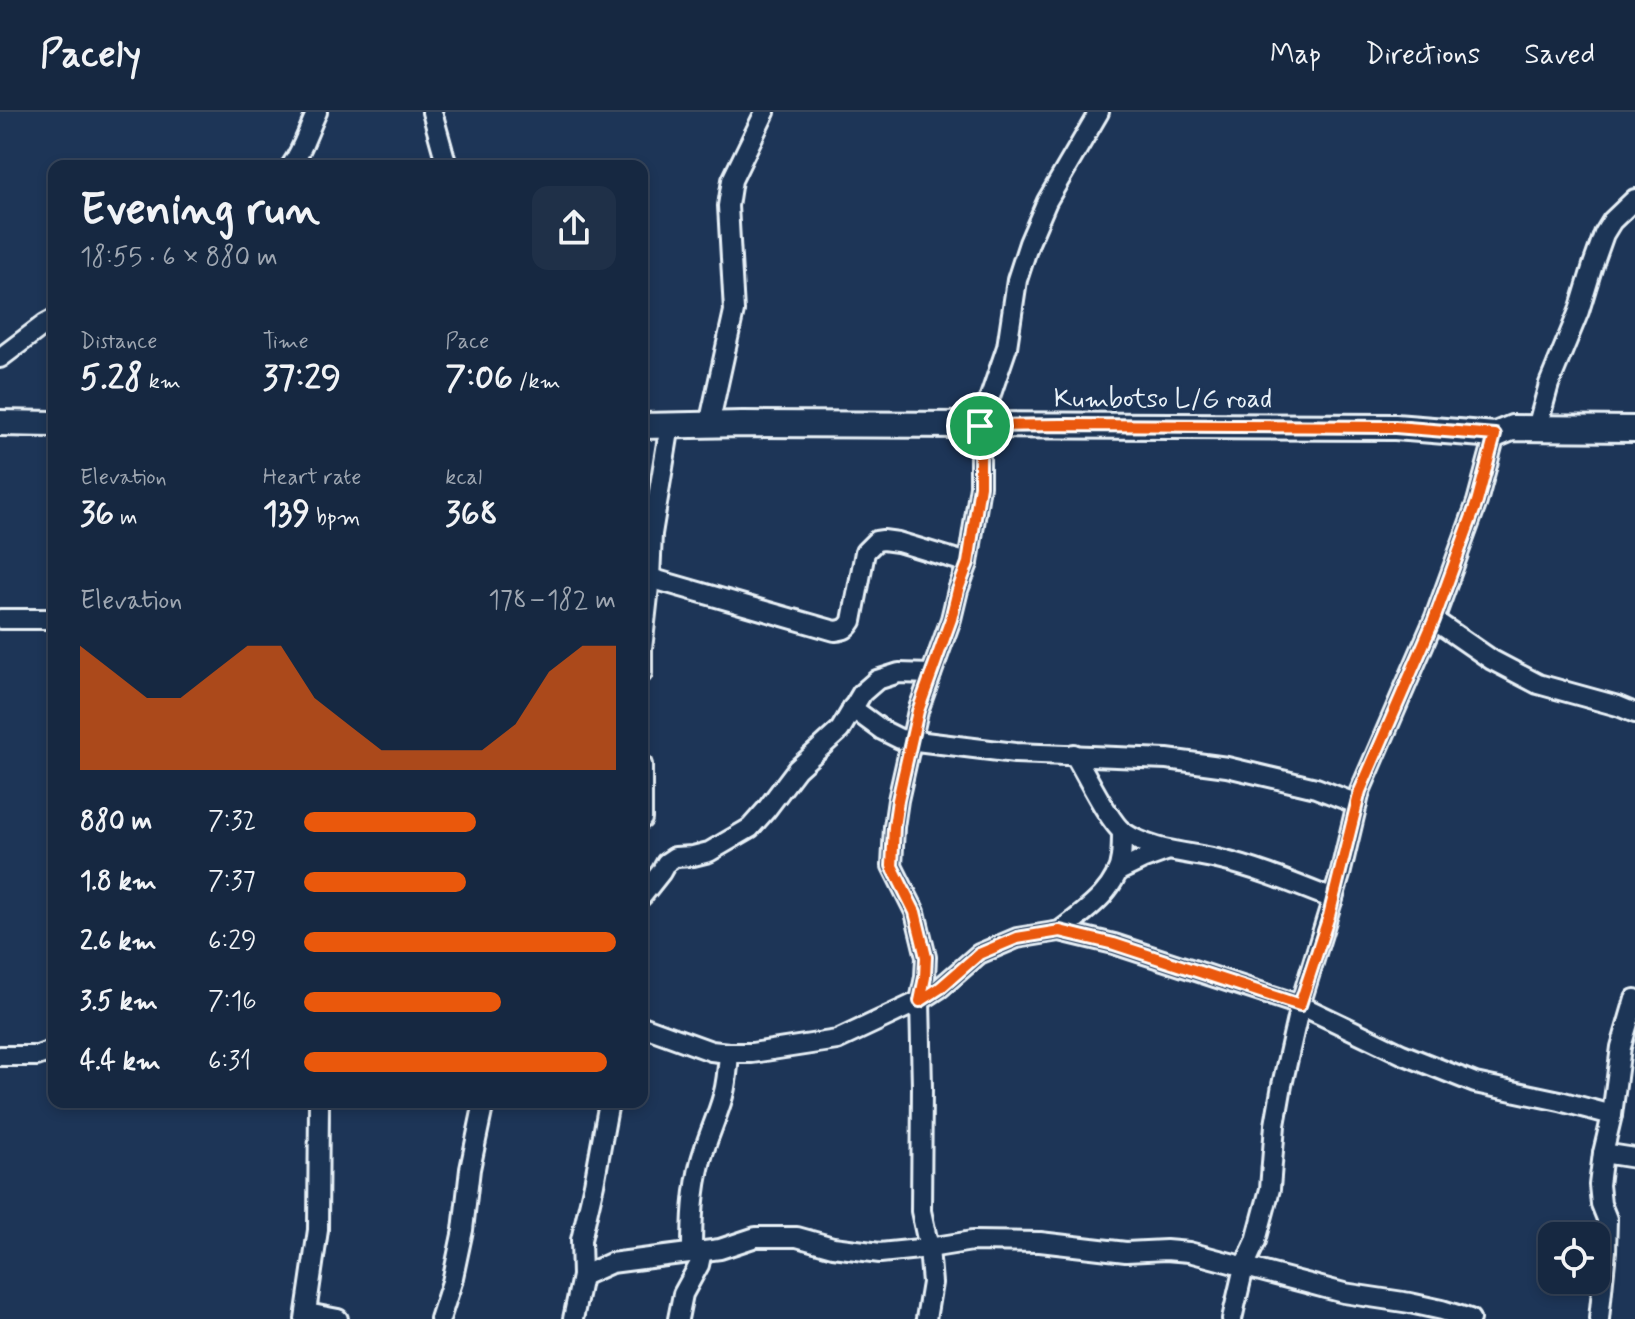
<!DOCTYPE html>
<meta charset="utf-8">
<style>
body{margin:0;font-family:Mynerve,sans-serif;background:#1f3048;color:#f1f3f6;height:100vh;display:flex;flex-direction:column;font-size:30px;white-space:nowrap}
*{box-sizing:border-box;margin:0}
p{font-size:26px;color:#9ea6b1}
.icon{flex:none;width:44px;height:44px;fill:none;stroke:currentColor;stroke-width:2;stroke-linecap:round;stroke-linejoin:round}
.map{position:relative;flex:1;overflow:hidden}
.panel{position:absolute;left:48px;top:48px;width:600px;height:948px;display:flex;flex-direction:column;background:#162841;border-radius:16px;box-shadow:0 4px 12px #0003,0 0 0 2px #35445a}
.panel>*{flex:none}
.fabs{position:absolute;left:1538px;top:1110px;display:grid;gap:16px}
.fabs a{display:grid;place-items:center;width:72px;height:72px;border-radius:16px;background:#162841;box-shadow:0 4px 12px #0003,0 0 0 2px #35445a;font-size:40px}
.pin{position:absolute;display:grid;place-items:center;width:68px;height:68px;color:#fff;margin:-34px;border:4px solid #fff;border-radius:50%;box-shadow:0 2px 8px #0007}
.round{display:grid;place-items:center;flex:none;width:84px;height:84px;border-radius:16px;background:#1f3048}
.headline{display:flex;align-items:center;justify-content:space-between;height:136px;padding:0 32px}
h1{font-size:44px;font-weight:700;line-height:60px}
.metrics{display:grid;grid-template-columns:repeat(3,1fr);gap:12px;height:136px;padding:8px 32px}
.metrics div{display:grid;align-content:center}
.metrics b{font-size:34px;font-weight:700}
.metrics small{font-size:22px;font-weight:400}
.metrics p{font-size:22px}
.chart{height:224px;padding:16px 32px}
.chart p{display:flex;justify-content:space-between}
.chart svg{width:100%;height:144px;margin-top:8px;fill:#ea580c;opacity:.7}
ul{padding:0 32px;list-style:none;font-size:26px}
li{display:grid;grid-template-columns:128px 96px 1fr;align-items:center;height:60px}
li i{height:20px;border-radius:10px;background:#ea580c}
header{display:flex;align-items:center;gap:48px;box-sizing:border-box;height:112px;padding:0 40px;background:#162841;border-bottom:2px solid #35445a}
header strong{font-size:38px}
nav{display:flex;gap:44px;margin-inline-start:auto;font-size:28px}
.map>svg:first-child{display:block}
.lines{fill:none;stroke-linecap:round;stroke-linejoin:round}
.street-casing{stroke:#e8f1f8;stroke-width:24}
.secondary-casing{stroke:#e8f1f8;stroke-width:30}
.street{stroke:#1d3557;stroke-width:18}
.secondary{stroke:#1d3557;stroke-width:24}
.route-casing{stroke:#fff;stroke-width:16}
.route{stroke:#ea580c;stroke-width:10}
.labels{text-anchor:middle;stroke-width:6;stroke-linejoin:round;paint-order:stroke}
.street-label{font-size:26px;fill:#e8f1f8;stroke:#1d3557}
</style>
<header>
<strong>Pacely</strong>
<nav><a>Map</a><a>Directions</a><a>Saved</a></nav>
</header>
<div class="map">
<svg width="1635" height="1207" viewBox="0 0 1635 1207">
<rect width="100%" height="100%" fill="#1d3557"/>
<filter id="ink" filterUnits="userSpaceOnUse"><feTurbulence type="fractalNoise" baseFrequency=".0125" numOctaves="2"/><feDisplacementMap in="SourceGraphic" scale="16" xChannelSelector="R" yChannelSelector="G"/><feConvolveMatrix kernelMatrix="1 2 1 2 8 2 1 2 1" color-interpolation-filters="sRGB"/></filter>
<g filter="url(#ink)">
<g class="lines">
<g class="street-casing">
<g id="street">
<polyline points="432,0 447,54"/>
<path d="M291 54C303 38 308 18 317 0"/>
<polyline points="0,246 45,212 54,207"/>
<polyline points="709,313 734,199 728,94 732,68 765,0"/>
<polyline points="1537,316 1549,272 1579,199 1593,153 1604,122 1612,109 1635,87"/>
<path d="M650 466 835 519C844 518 847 517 852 509L865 440 876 429 883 428 898 430 968 451"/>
<polyline points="0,507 54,507"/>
<polyline points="1434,508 1492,548 1538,572 1618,594 1635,601"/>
<polyline points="642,561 642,537 650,466 652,422 670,313"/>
<polyline points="852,596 882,618 900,627 1015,641 1167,647 1227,655 1316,676 1357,692"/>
<path d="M1074 642C1085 660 1109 710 1123 720 1151 739 1186 740 1217 747 1257 756 1295 772 1333 787"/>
<polyline points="642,653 642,707"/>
<polyline points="1117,760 1144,747 1166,739"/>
<polyline points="642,784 661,760 666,751 675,745 693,744 709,740 750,716 766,698 797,657 840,618 862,581 877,568 899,561 931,562"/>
<path d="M1060 819C1084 800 1118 778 1121 745 1122 737 1122 728 1122 719"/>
<polyline points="642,914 711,939 729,941 752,941 837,928 920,889 940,876 979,842 1017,826 1060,819 1114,832 1300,893 1402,942 1475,971 1560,989 1612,1003"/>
<polyline points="0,944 37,944 54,938"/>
<polyline points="1603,1041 1635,1046"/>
<path d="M692 1140C692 1109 693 1079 701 1048 707 1026 717 1006 723 984 727 970 728 956 729 941"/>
<polyline points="582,1164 611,1151 720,1137 756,1125 797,1125 833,1135 880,1141 929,1136 972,1129 1040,1130 1126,1140 1166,1138 1189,1140 1344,1181 1410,1191 1442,1198 1470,1207"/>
<polyline points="307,1201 338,1207"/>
<polyline points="305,1207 318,1118 319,990"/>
<polyline points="440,1207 452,1170 463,1118 470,1057 484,990"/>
<polyline points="573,1207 582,1164 581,1128 594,1072 609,990"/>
<polyline points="678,1207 683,1182 699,1153 702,1139"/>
<polyline points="926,1207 932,1171 929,1136 921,1099 922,975 920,889 925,865 926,845 915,800 892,754 894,715 898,688 918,599 951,507 958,478 968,451 980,374 980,314 1007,235 1017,168 1029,131 1047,89 1099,0"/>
<polyline points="1232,1207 1244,1155 1256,1129 1270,1077 1275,1013 1282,973 1300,893 1340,763 1360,679 1434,508 1477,390 1495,323"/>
<polyline points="1599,1207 1606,1139 1607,1107 1601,1092 1599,1073 1603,1041 1612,1003 1621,935 1635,887"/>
</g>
</g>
<g class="secondary-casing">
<g id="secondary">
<polyline points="0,311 54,312"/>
<polyline points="642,314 743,312 1395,315 1495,323 1512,316 1635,317"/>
</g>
</g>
<use href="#street" class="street"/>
<use href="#secondary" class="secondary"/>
</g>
</g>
<g class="lines" filter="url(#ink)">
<g class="route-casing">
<polygon id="route" points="1062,313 1395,315 1495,323 1477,390 1434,508 1360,679 1329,804 1300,893 1114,832 1060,819 1017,826 979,842 940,876 920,889 925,865 926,845 915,800 892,754 894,715 898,688 918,599 951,507 958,478 968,451 980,374 980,314"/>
</g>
<use href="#route" class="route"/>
</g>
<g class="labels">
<g class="street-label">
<text x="1163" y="295">Kumbotso L/G road</text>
</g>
</g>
</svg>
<div class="fabs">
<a><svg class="icon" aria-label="locate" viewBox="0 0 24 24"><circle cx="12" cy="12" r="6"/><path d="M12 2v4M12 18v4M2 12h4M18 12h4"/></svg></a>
</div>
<div class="pin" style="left:980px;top:314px;background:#1e9e55"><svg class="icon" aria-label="arrive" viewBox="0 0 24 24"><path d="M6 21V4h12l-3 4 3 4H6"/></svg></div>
<section class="panel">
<div class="headline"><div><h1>Evening run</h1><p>18:55 · 6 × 880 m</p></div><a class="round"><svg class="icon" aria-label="share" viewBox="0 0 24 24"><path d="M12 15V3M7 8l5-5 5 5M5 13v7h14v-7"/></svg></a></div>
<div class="metrics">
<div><p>Distance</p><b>5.28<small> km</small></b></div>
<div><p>Time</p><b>37:29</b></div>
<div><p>Pace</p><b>7:06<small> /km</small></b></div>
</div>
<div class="metrics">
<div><p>Elevation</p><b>36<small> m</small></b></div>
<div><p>Heart rate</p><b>139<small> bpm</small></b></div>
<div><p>kcal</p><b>368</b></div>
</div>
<div class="chart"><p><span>Elevation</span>178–182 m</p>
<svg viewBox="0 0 160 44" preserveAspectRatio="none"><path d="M0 44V6L10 14L20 22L30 22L40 14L50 6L60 6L70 22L80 30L90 38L100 38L110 38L120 38L130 30L140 14L150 6L160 6V44z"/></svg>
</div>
<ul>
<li><b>880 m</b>7:32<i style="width:55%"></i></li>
<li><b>1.8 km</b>7:37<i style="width:52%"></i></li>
<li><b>2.6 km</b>6:29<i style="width:100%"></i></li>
<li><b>3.5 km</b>7:16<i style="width:63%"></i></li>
<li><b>4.4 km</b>6:31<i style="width:97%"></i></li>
</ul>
</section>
</div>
